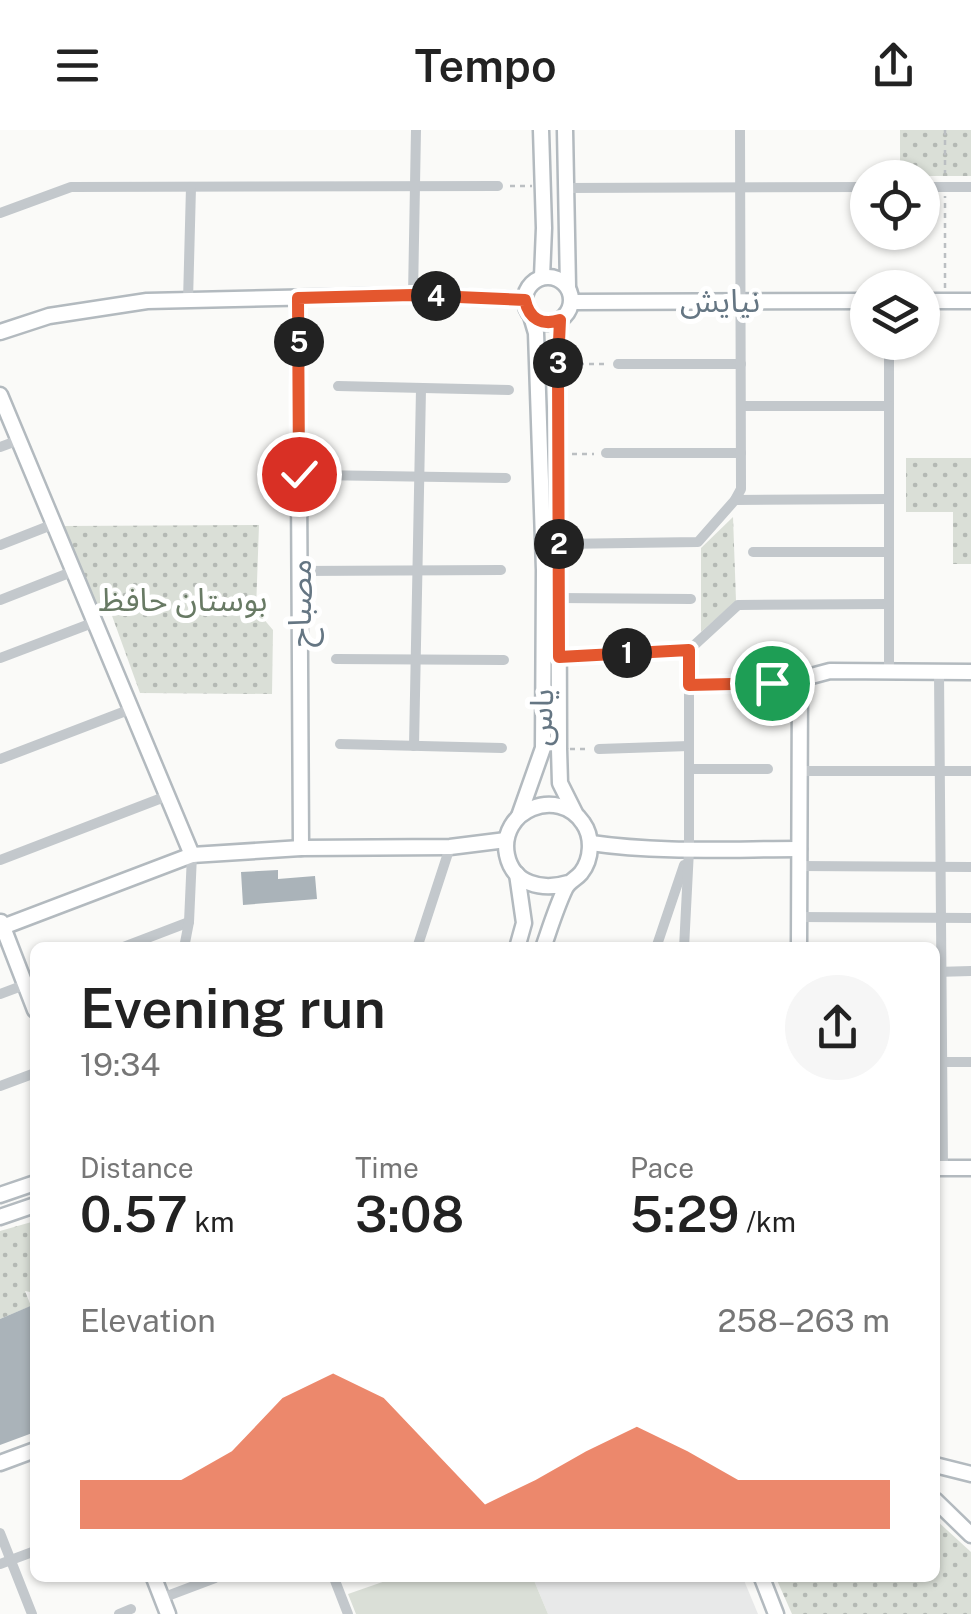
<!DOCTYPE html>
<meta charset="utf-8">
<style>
body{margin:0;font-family:"Public Sans","Noto Sans Arabic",sans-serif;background:#f6f6f6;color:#222;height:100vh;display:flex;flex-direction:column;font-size:38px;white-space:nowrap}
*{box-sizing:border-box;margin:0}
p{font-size:32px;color:#767676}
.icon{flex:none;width:55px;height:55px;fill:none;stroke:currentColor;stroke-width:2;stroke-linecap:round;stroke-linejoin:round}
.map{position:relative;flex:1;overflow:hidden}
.drawer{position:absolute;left:30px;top:812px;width:910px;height:640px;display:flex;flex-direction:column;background:#fff;border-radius:15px;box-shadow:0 2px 8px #0004}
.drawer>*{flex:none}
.fabs{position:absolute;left:850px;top:30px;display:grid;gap:20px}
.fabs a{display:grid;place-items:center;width:90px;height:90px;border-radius:50%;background:#fff;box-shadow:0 2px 8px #0004;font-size:50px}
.pin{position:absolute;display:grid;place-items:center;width:85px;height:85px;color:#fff;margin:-42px;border:5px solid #fff;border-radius:50%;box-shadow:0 2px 10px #0007}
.km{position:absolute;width:50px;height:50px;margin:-25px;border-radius:50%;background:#222;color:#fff;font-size:28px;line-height:50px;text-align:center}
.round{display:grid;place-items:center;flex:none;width:105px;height:105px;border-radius:52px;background:#f6f6f6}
.overview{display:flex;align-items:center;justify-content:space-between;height:170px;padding:0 50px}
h1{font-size:55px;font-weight:600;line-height:75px}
.figures{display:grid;grid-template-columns:repeat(3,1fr);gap:15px;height:170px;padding:10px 50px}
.figures div{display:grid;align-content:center}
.figures b{font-size:50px;font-weight:600}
.figures small{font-size:28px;font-weight:400}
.figures p{font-size:28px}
.chart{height:280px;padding:20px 50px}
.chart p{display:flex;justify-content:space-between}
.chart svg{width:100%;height:180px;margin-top:10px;fill:#e4572e;opacity:.7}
header{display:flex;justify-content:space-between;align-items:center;height:130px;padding:0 50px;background:#fff;font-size:45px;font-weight:600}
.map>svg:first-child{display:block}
.built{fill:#e8e9e9}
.grass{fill:url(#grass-dots)}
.pitch{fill:#dadfd7}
.building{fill:#aab3b9}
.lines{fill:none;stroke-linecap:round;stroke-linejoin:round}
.secondary-casing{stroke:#b3babf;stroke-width:19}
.path{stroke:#bbbfc2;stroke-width:2.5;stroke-dasharray:5 5;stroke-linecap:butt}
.street{stroke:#c3c8cc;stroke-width:10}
.secondary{stroke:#fff;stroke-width:14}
.route-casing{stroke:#fff;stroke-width:20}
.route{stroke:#e4572e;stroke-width:12}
.labels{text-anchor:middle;stroke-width:10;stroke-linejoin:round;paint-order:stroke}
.street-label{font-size:32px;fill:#657683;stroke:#fff}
.park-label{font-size:32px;fill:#687a64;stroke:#fff}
</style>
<header><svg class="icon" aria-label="menu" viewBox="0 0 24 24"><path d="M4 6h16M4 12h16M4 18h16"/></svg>Tempo<svg class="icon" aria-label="share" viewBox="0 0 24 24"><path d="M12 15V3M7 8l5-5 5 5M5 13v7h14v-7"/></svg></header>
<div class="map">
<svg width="971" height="1484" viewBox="0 0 971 1484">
<defs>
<pattern id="grass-dots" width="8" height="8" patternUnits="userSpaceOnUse" patternTransform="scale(2.5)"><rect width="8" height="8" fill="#dadfd7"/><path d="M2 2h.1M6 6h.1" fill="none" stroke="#b4b9b4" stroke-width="1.8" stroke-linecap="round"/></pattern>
</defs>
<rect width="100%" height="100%" fill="#fafaf8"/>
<polygon class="built" points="533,1448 743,1448 758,1484 548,1484"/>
<g class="grass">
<rect x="900" y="0" width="71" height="46"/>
<polygon points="906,328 971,328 971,434 953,434 953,382 906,382"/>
<polygon points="733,387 736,471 701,502 701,418"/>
<polygon points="259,395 256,480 273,500 272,564 140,563 111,483 92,475 61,396"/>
<polygon points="35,1091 35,1163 25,1161 31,1176 0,1189 0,1101"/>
<polygon points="935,1389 971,1422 971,1484 792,1484 776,1448 935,1448"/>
</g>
<polygon class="pitch" points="394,1448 533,1448 548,1484 356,1484 348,1464"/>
<g class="building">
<polygon points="278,740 278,749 315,746 317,769 243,775 241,742"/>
<polygon points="35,1174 35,1302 0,1315 0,1189"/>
</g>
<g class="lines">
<g class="secondary-casing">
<g id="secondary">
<polyline points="541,0 544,98 542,147"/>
<polyline points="565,0 568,157"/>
<circle cx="548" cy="170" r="23"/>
<polyline points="298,168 301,718"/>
<polyline points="922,171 971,171"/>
<polyline points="572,172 868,171"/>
<polyline points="560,190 558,234 559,619 560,653 575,683"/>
<polyline points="0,202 49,186 147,171 413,165 525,170"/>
<polyline points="0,265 192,725"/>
<polyline points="519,686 543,618 544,440 536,203 531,186"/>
<path d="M591 713C659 723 730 719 799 719"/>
<polyline points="517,744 524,793 517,818"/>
<polyline points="1,792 35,880"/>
<polyline points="0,798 192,725 301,718 450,717 506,710"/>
<path d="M543 818C550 798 556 778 565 759 569 751 575 750 581 743 592 729 593 707 583 693 558 656 498 680 507 725 513 754 542 761 568 753"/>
<polyline points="799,818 800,549 830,541 971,542"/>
<polyline points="935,1038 971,1038"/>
<polyline points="0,1065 35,1053"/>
<polyline points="0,1087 35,1075"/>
<polyline points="0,1333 35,1320"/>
<polyline points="935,1335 971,1344"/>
<polyline points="935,1370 971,1405"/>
<polyline points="154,1448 168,1484"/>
<polyline points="762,1448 776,1484"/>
</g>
</g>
<g class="path">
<polyline points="945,0 945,43"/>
<polyline points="510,56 532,56"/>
<polyline points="945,158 945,66"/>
<polyline points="569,234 606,234"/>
<polyline points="572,324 594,324"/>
<polyline points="571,526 588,525"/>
<polyline points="570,619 587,619"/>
</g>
<g class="street">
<polyline points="922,57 971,57"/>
<polyline points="565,58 868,57"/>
<polyline points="0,83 71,57 498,56"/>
<polyline points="413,165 416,0"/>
<polyline points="188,171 191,57"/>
<polyline points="889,212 889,541"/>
<polyline points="618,234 741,234"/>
<polyline points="338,256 509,260"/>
<polyline points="741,276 889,276"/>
<polyline points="0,317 19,310"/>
<polyline points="606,323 741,323"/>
<polyline points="315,345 506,348"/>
<polyline points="735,370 889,369"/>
<polyline points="559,414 698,412 735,370 741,359 740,0"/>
<polyline points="0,415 54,394"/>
<polyline points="753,422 889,422"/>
<polyline points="300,441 501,440"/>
<polyline points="559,468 691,469"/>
<polyline points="0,470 74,441"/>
<polyline points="600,524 689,520"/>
<polyline points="0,528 95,492"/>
<polyline points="336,529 504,530"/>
<polyline points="939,542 943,1038"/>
<polyline points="689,555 773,553"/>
<polyline points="340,614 502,618"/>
<polyline points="414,616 421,259"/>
<polyline points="599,619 689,616"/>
<polyline points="0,629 131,579"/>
<polyline points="689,639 768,639"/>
<polyline points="800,641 971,641"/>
<polyline points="0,730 167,666"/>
<polyline points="799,736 971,737"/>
<polyline points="799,787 971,788"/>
<polyline points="121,818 189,792"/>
<polyline points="184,818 189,792 192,725"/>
<polyline points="417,818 450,717"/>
<polyline points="656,818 684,735"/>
<polyline points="684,818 689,720 689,520 738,475 889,474"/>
<polyline points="936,842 971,841"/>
<polyline points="0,864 35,851"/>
<polyline points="935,932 971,932"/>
<polyline points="0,956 35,943"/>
<polyline points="0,1403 32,1484"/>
<polyline points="0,1434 35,1421"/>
<polyline points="334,1448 348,1484"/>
<polyline points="162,1468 215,1448"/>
<polyline points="119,1484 131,1479"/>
</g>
<use href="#secondary" class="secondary"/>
</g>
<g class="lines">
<g class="route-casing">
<path id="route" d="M299 344 298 168 412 165 525 170C529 189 542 196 560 190L558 234 559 527 689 520V555L772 553"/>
</g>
<use href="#route" class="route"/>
</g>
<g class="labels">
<g class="street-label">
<text x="720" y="182">نیایش</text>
<text transform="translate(300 473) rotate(-90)" y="11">مصباح</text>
<text transform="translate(541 587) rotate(-87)" y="11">یاس</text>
</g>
<g class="park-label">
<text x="183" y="481">بوستان حافظ</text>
</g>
</g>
</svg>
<div class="fabs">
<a><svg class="icon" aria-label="locate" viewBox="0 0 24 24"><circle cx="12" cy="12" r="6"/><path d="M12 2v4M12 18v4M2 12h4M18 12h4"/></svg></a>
<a><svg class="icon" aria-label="layers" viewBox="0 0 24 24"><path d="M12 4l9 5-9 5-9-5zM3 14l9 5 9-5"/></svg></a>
</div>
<div class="pin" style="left:772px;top:553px;background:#1e9e55"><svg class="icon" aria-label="arrive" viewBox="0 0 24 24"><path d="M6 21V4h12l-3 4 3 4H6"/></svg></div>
<div class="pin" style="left:299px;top:344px;background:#d93025"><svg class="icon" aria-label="check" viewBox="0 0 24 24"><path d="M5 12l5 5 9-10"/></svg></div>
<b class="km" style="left:627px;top:523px">1</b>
<b class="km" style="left:559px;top:414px">2</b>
<b class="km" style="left:558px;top:233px">3</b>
<b class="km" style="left:436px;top:166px">4</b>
<b class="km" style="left:299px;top:212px">5</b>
<section class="drawer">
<div class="overview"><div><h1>Evening run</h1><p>19:34</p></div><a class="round"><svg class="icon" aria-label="share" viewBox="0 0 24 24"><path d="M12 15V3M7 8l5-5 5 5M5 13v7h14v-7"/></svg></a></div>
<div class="figures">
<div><p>Distance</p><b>0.57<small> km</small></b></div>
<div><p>Time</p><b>3:08</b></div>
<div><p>Pace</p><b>5:29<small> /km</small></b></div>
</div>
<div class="chart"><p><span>Elevation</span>258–263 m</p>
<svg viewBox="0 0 160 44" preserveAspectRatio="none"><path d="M0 44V32L10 32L20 32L30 25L40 12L50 6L60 12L70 25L80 38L90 32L100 25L110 19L120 25L130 32L140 32L150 32L160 32V44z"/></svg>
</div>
</section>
</div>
